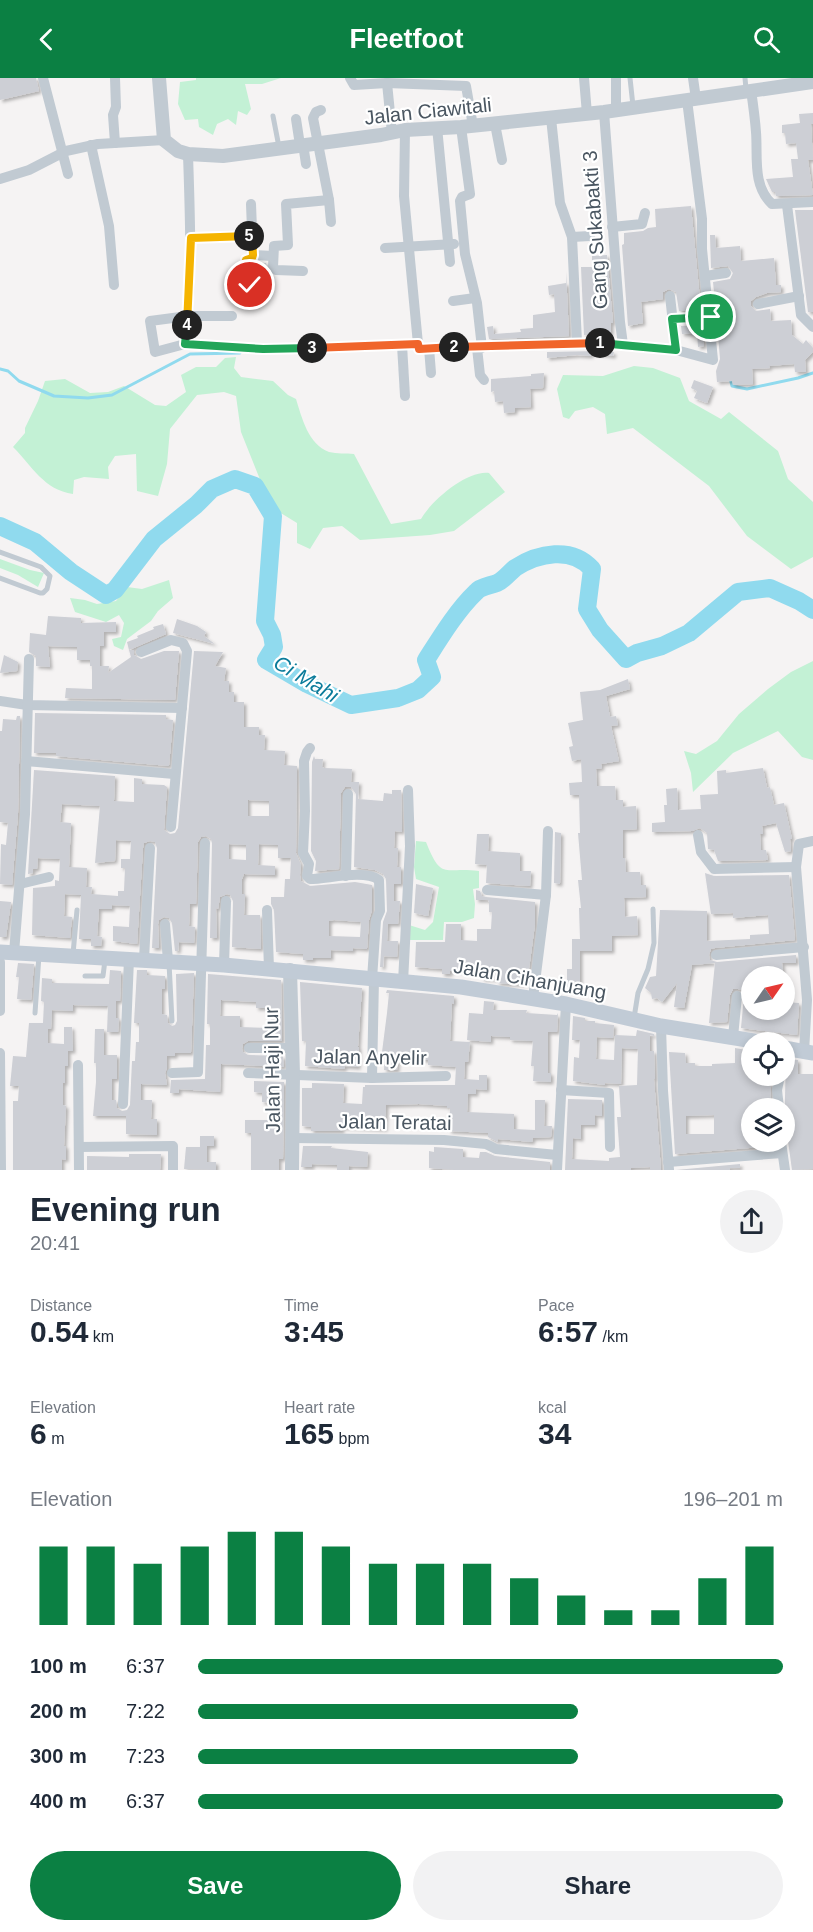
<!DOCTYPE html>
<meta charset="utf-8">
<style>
body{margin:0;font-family:Arial,sans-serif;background:#f2f2f3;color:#1f2937;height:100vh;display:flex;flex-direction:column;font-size:22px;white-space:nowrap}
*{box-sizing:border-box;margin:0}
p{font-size:20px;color:#747a83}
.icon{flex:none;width:33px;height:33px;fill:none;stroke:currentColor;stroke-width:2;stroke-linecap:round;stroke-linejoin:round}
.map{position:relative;height:1092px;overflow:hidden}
.drawer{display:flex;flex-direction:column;background:#fff;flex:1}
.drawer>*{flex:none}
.needle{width:39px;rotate:56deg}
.fabs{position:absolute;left:741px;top:888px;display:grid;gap:12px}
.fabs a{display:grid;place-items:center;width:54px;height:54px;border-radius:50%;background:#fff;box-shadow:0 3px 9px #0003;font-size:30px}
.pin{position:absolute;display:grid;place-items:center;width:51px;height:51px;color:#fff;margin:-26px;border:3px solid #fff;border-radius:50%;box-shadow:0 2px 6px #0007}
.km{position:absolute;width:30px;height:30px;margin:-15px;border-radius:50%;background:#222;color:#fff;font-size:16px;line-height:30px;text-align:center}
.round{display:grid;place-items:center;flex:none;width:63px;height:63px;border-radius:32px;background:#f2f2f3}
.summary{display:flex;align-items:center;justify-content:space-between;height:102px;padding:0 30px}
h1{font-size:33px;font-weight:700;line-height:45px}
.figures{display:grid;grid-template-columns:repeat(3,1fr);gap:9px;height:102px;padding:6px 30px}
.figures div{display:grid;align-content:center}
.figures b{font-size:30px;font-weight:700}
.figures small{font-size:16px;font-weight:400}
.figures p{font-size:16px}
.chart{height:168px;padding:12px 30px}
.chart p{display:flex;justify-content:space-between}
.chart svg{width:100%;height:108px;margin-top:6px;stroke:#0b8043;stroke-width:6}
.cta{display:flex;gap:12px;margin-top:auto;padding:12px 30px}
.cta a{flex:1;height:69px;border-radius:36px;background:#0b8043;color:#fff;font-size:24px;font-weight:700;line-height:69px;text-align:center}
.cta a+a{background:#f2f2f3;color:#1f2937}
ul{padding:0 30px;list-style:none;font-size:20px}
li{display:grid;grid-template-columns:96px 72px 1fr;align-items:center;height:45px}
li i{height:15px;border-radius:8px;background:#0b8043}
header{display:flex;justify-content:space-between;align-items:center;height:78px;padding:0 30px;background:#0b8043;color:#fff;font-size:27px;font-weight:700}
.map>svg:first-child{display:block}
.green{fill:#c3f1d5}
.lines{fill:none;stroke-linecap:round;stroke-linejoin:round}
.stream{stroke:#90daee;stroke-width:3}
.river{stroke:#90daee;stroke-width:18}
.building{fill:#cdcfd5;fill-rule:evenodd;filter:url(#shadow)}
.service{stroke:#c1cad2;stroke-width:5}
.minor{stroke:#c1cad2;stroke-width:10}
.tertiary{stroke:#c1cad2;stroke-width:14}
.secondary{stroke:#c1cbd6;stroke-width:15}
.split-1-casing{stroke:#fff;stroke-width:12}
.split-2-casing{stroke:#fff;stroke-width:12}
.split-3-casing{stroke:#fff;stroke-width:12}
.split-4-casing{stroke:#fff;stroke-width:12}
.split-5-casing{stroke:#fff;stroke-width:12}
.split-6-casing{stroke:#fff;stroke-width:12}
.split-1{stroke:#22a559;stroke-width:8}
.split-2{stroke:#f0652b;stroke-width:8}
.split-3{stroke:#f0652b;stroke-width:8}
.split-4{stroke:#22a559;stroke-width:8}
.split-5{stroke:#f5b400;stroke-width:8}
.split-6{stroke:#f5b400;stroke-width:8}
.labels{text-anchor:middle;stroke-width:4.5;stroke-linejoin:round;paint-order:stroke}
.street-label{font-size:20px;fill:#4a5661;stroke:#fff}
.water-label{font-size:21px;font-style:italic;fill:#0c7c9b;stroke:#fff}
</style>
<header><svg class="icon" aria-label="back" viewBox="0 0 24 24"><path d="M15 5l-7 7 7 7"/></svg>Fleetfoot<svg class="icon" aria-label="search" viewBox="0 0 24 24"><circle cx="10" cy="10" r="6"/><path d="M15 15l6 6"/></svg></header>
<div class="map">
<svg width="813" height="1092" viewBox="0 0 813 1092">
<defs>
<filter id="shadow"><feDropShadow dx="2.5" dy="2.5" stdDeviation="1.5" flood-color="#0004"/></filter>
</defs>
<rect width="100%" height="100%" fill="#f5f3f3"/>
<g class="green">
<polygon points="196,0 281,0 262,6 245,6 251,31 247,37 238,33 236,47 228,41 217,46 213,57 199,49 198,41 185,42 178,26 180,4 196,2"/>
<path d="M236 279 234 290 241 299 273 303 288 317 296 321C302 340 308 366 329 374 337 376 346 375 354 376L391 446 421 441C431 423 467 392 489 395L505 414 454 453 430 457 360 462 342 448 323 450 310 471 297 465V445L271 429 241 354 236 318 224 314 197 317 170 351 167 386 158 418 137 413 136 376 115 378 108 389 109 401 84 399 74 402 73 416C44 412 32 388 13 369L25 355V350L38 323 45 303 65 301 90 315 108 314 124 308 155 327 166 328 186 314 181 297 196 289H216L225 280Z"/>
<polygon points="634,288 653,290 680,300 689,323 721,341 729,334 778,373 788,401 813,424 813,479 791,491 747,458 709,408 633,350 607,356 605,336 593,329 575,333 569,341 563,339 557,311 563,297 603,298"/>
<polygon points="0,481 30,492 44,495 38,509 18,497 0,490"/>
<polygon points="169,502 173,520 158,533 151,543 127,561 123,572 114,568 112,561 121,559 124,545 119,537 106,544 75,534 70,520 85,522 97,526 116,523 127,509 142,511"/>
<polygon points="813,583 813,682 802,679 778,653 733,675 693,714 691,695 684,673 696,676 717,663 739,636 768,611 791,594"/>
<path d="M416 763 426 764C442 804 444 788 479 793V810L473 811 475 826 474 840 462 844H444L443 862H410L409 847 425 852 433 844 439 809 416 801 414 789Z"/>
</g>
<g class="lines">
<g class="stream">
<polyline points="0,291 8,293 19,303 54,318 88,320 112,317 190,276 240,275"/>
<polyline points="730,300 732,308 747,311 798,300 813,295"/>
</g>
<path class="river" d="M0 448 35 464 71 494 106 517 115 512 154 461 196 427 212 411 235 401 255 408 273 438 265 543 272 557 274 569 266 582 307 606 351 627 398 620 418 612 432 599 426 582C440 560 457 532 476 514 481 508 490 508 497 505 504 502 509 495 515 490 538 475 572 468 592 491L587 531 600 552 626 581 637 575 662 568 689 555 738 514 770 510 799 523 813 532"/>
</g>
<g class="building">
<polygon points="0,0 36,0 39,13 0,22"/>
<polygon points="813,35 813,46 811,46 813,82 808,82 813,117 776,118 775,114 772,114 766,101 793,99 791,81 798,81 796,65 786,66 785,55 782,55 782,47 800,45 799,36"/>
<polygon points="691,128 701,232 679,233 676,214 669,211 663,214 663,221 641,224 643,245 628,248 622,167 624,166 624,155 643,153 648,150 656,149 655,131"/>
<polygon points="795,132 813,132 813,234 808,234"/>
<polygon points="710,157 715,157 716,170 740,168 741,183 774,180 776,207 781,207 781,214 767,215 756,219 751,223 751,228 756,233 770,231 771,243 791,242 792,257 803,266 806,262 813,270 813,274 805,282 806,294 795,294 794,286 769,288 770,290 752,291 753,306 733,307 732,303 717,304 716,293 720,281 717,244 718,238 716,233 713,204 730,201 733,195 728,188 711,190"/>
<polygon points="607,177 613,245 611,245 611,255 584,257 581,189 592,189 592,178"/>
<polygon points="258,185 266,185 270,201 255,198 254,187"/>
<polygon points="566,193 569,258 489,261 487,249 493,248 494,256 521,254 520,251 533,250 533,237 555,234 554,216 549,217 548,208 566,205"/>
<polygon points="702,247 704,268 698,269 697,255 682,256 681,248"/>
<polygon points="599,273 614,274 613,278 591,275 591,278 577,277 547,280 547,274"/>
<polygon points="544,295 543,310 530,311 531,329 515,330 515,334 504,335 503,323 495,324 494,313 491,314 491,301 531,298 531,296"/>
<polygon points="694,302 713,309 707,325 694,320 697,313 691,310"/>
<polygon points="48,538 81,540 81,545 116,544 116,554 104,554 104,568 100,568 100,588 109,588 108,595 131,579 129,572 134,572 134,577 141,581 164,573 179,573 175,622 65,620 66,610 92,611 92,588 90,588 90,582 77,582 77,569 48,568 50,589 36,588 36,578 29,574 30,555 46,557"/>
<polygon points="177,541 197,548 206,554 204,558 215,566 173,555"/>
<polygon points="163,546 166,556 129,572 127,564 138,560 137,558 154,551 153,549"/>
<path d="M194 573 223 574 215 588 226 590 224 603H229V614H234V624H244V649H259V657H265L264 672 285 673 284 687 297 688 296 775 301 787 300 797 301 803 310 808 355 804 372 807V832L369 842 367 871 353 870V873L331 872V880H313V882H303V876L276 874 274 832 271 826V819H284L285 801H290L291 780H278V767L259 766 258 787 275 788V797L244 796 242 801V816H245L244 837H260L261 871 232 869 233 823 230 817 227 816 220 819 218 831 216 830 217 860H210L212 765 211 761 206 758 201 759 198 764 196 826H190L189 848 195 849 194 865 179 864 178 873H175L172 845 169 840 164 839 159 842 158 846 159 870H152L157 770 155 764 150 763 144 765 143 770 137 866 113 863V848L129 849 130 828 112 827V831H99L97 858 102 859 101 868H91V861H79L81 817 65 816 64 838 72 839 70 860 32 857 33 810 55 808V802L59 803 60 781 38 780 37 791H33V795L28 796 34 692 115 698 114 723 134 724V700L142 701V706L164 707 167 709 164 752 170 756 175 755 178 750ZM248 722 269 723V738H248ZM62 726 100 728 95 785 115 783 116 762 131 763 130 781H121V790H125L124 813H118V818L91 816 92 809H86L87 790 69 789 71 745 60 744ZM229 766 246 767V782L229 781ZM334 842 361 844 360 859 329 858V843Z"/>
<polygon points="4,577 18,584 17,593 0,595"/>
<polygon points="628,601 630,611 606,618 610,639 616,638 618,647 611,648 619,683 601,686 602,690 596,691 597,708 615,708 616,722 623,722 623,729 636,728 637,751 623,752 623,780 625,780 626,794 640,794 641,807 646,807 646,819 624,820 625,839 637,838 638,857 612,858 612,873 580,873 580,909 567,909 567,891 572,891 572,861 580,861 579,830 581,830 578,802 582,802 578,755 580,755 579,717 570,717 569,705 582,704 581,681 572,683 569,669 573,668 568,645 583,642 580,614 600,612"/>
<polygon points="35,635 166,637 166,641 173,642 169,688 56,678 56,675 34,675"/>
<polygon points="17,638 20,638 18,736 12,807 0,806 1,766 6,767 8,745 0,744 0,653 2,653 3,641 16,642"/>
<polygon points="314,678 315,681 323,681 322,689 324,690 352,691 351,704 359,704 358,721 383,723 384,715 392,716 392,712 401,712 402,754 395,753 394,770 398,770 397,789 401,789 401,806 394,806 394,823 400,823 398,846 388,846 387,863 398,863 397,879 384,878 383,889 380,889 383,844 387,833 386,801 383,796 375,792 354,789 356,716 351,709 345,709 341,715 339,791 315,793 316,783 311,773 312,684"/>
<polygon points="763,690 767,710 770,709 774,727 784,725 792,761 790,761 791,773 785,774 776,745 762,748 763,756 760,756 761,772 766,772 768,782 718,783 714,772 708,771 707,755 700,750 692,753 652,754 652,745 665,744 664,727 667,727 666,711 677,710 678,732 701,731 700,717 718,716 717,693 726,692 726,695"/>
<polygon points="555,754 561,755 560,806 554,805"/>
<polygon points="477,756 489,756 488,773 520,775 520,793 531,793 530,808 486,805 487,787 475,786"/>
<polygon points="705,795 714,798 789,797 795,862 715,870 711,871 709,877 710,882 717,884 796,877 796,885 782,885 783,895 751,898 752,932 784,932 784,924 799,925 797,957 741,950 744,918 742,912 738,911 733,911 730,917 727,944 709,945 715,885 692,887 684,930 674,929 677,905 662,924 657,920 652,921 651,915 645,910 650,899 656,898 660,832 707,833 707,863 750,861 750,857 769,856 768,837 733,840 733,835 711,836"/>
<polygon points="416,806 433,810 428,838 414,835"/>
<polygon points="476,812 480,813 482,818 486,819 535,824 535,846 527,906 509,906 497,905 498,901 482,901 482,892 462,891 462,893 450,893 450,896 442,896 442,891 415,889 416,864 445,864 446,846 461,846 461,862 477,863 477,851 491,851 492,834 489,834 489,824 488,822 476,822"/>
<polygon points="0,823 11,824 6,859 0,859"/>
<polygon points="18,885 34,886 31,922 17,921 19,899 16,899"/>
<polygon points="110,892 121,893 120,923 116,923 116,940 119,940 118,954 107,954 108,928 73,927 73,933 52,932 51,951 48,951 48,965 64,966 64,949 72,949 73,973 68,973 68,988 65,988 65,1005 63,1005 63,1027 66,1028 64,1068 66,1068 66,1082 62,1081 62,1092 13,1092 13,1023 18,1023 19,1008 10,1008 13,978 26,979 29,945 43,945 44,924 41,923 42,900 52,901 52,905 109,906"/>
<polygon points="137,892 147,892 147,897 165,898 165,911 162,911 162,936 167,937 168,945 172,948 175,947 177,943 176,896 194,895 191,975 175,975 175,978 167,978 167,990 165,995 167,1007 141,1006 141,1022 152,1022 151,1041 157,1041 157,1057 126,1056 126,1038 93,1038 96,1004 96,985 94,985 95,951 104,951 104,977 117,977 117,1001 112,1001 112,1022 116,1022 117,1030 122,1033 127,1032 130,1027 132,983 135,983 136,964 139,964 139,945 134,945"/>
<path d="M208 896 281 902 282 963H248L243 966 242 971 243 974 248 977 283 978 284 989 221 986 220 1014 179 1011V1015H170L171 1002 205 1001 206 967H210V946H207ZM221 922 256 924V930H272L270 950 240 949V938H220Z"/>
<polygon points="300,904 362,910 358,969 359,969 358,989 345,988 344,991 305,988 306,963 302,963"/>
<polygon points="387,912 454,918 454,926 452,925 450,963 470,964 468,984 465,984 464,1001 479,1002 479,997 487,997 487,1012 476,1011 476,1016 468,1016 467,1034 514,1036 514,1051 535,1052 535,1022 545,1022 544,1048 552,1048 551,1059 533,1060 532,1064 498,1061 498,1064 488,1059 488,1055 449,1053 450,1030 447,1030 447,1028 419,1026 386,1027 385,1051 342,1049 342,1053 311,1053 311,1049 302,1048 302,1010 312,1010 312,1005 344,1006 343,1025 362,1026 363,1009 365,1009 365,1007 455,1007 456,989 428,987 428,982 413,981 413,976 398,975 397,992 384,992 385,974 382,974 387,935 389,915 386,915"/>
<polygon points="484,923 494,924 493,932 527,932 526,935 557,937 558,935 557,954 548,954 548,995 551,995 551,1004 533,1003 534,988 531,988 533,963 510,962 510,959 491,958 491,964 467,962 469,935 483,936"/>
<polygon points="573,938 585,940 585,943 595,943 595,945 614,947 613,960 597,959 596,981 614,982 615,957 636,958 637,952 654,956 654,958 650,957 650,973 654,973 655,1001 654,1001 661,1092 650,1092 650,1089 631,1090 631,1092 565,1092 568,1021 602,1022 602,1038 595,1037 595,1047 581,1047 581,1061 573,1060 572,1081 609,1083 609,1080 620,1079 617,1039 621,1039 619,1008 637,1007 638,971 622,970 621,1006 605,1005 605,1007 573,1003 574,979 579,980 580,962 572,962"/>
<path d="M735 970 752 973V998H755V1002H761V1006L771 1005 770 1030H752V1064H774V1068L675 1076 669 974 685 975 686 985H695V988H712V986L735 985ZM714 1037V1056H686V1038Z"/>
<polygon points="786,981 798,982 798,996 813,996 813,1091 792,1092 788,1063 784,1057"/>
<polygon points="254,1003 284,1004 283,1081 279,1081 279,1092 251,1092 251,1055 245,1055 245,1042 270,1042 270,1025 262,1024 262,1015 254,1014"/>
<polygon points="200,1058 214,1058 214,1068 207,1068 207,1084 216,1084 216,1092 184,1091 186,1069 200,1069"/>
<polygon points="303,1068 332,1068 331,1070 368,1074 367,1089 349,1088 349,1092 337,1092 337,1087 312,1086 312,1089 301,1089"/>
<polygon points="434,1069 463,1071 463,1079 479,1080 480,1074 486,1074 495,1078 550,1084 550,1092 455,1092 429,1090 429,1073 434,1074"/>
<polygon points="129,1076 161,1076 160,1092 87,1092 87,1078 129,1079"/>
<polygon points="740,1086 740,1090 730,1090 730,1092 676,1092"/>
</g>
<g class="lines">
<g class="service">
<polyline points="630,0 633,28"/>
<polyline points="745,0 746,11"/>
<polyline points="273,38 279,69"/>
<polyline points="0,474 41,489 50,498 47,511 43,515 40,515 0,500"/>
<polyline points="73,876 77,832"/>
<polyline points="169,885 172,943"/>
<polyline points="85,898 103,898 105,882"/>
<polyline points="35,935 39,877"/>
<polyline points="634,940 638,915 648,891 654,865 653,831"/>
</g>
<g class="minor">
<polyline points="43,0 68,96"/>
<polyline points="350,0 354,7 387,5 466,8 473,48"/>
<polyline points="584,0 587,36"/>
<polyline points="616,0 616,32"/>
<polyline points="693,0 696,21"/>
<polyline points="387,5 392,55"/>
<path d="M751 12C753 26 755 40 756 54 758 79 752 107 772 126L813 124"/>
<polyline points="321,32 316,34 313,40 329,122 331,144"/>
<polyline points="604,34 620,244 623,267"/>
<polyline points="551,40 560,125 572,159 577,264"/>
<polyline points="296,41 300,67"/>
<polyline points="495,46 502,82"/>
<polyline points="437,49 450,184"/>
<polyline points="461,49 470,116 462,119 460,123 465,176 477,225 482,270"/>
<polyline points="405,52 404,118 418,266"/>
<polyline points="115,65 113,37 116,29 115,0"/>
<polyline points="303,66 306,86"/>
<polyline points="91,67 109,148 114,207"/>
<path d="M188 76C190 140 193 203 185 266L155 274 150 243 188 238H232"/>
<polyline points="0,101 29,92 66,73 98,66 164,62"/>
<polyline points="251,126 253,177"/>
<polyline points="787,127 801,237 813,249"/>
<polyline points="612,149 642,146 645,135"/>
<polyline points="572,159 590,158"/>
<polyline points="191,160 252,158"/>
<polyline points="385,170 454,166"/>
<polyline points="303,193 276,192 273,189 274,168 288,167 286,126 329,122"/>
<polyline points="705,198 726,195"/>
<polyline points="263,207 248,205 246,182 252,180 253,177 273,178"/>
<polyline points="670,218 676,272"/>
<polyline points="453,223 475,220"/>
<polyline points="758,226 799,218"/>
<polyline points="672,241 711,239"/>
<polyline points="185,266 263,271 418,266 419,271 599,265 676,272 713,282 702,171 702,141 687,22"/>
<polyline points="402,267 405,318"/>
<polyline points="429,270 431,295"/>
<polyline points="477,270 480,297 484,302"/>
<polyline points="141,574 171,562 183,565 187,573 171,749"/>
<polyline points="0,623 27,627 182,630"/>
<path d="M310 670 307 674 304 683 305 733 303 775 309 786 307 798 310 801C328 801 364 791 379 802L380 833 376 842 372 901"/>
<polyline points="26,683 174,696"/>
<polyline points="698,757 701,774 714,791 796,789"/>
<polyline points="346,798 348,716"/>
<polyline points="20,806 49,799"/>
<polyline points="487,812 546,817"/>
<polyline points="267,832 269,891"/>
<polyline points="165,846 168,883"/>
<polyline points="14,875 25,736 29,581"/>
<polyline points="716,877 804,869"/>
<polyline points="144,881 150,770"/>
<polyline points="0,884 0,933"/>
<polyline points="224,887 226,823"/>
<polyline points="403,904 410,768 408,712"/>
<polyline points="533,920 546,817 548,753"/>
<polyline points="661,948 663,1013 669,1092"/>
<polyline points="733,959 737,918"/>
<polyline points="249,970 292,970"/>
<polyline points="804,974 807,922 796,789 799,766 813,763"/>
<polyline points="0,975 1,1092"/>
<polyline points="78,987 79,1092"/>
<polyline points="172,995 198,994 205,765"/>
<polyline points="248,995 372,1000 446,998"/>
<polyline points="372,1000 374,901"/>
<polyline points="561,1012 609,1015 610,1069"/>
<polyline points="123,1026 129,881"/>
<polyline points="779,1030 777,1012 780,998"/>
<polyline points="292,1060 444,1062 486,1066 496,1071 557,1077"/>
<polyline points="781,1064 785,1092"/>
<polyline points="79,1069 173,1068 173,1092"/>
<polyline points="668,1084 782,1075"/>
<polyline points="557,1092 566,926"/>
</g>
<g class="tertiary">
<polyline points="159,0 164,62 178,73 188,76 223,78 381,57 405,52 461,49 604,34 813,4"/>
<polyline points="290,892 293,996 292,1092"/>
</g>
<g class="secondary">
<polyline points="0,874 224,887 461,909 566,926 661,948 760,964"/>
<polyline points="784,970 813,975"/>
</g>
</g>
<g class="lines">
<g class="split-1-casing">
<polyline id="split-1" points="600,265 676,272 672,241 711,239"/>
</g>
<g class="split-2-casing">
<polyline id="split-2" points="454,269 600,265"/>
</g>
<g class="split-3-casing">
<polyline id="split-3" points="312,270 418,266 419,271 454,269"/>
</g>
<g class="split-4-casing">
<polyline id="split-4" points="187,247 185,266 263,271 312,270"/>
</g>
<g class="split-5-casing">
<polyline id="split-5" points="187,247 191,160 249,158"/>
</g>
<g class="split-6-casing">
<polyline id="split-6" points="249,158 252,158 253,177 252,180 246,182 248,203 250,207"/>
</g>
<use href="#split-1" class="split-1"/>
<use href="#split-2" class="split-2"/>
<use href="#split-3" class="split-3"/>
<use href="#split-4" class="split-4"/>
<use href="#split-5" class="split-5"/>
<use href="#split-6" class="split-6"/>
</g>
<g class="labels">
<g class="street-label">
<text transform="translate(428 33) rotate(-6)" y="7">Jalan Ciawitali</text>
<text transform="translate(595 152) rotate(-94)" y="7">Gang Sukabakti 3</text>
<text transform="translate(530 901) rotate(10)" y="7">Jalan Cihanjuang</text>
<text transform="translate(370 979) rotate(1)" y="7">Jalan Anyelir</text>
<text transform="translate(272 992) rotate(-91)" y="7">Jalan Haji Nur</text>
<text transform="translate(395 1044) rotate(1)" y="7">Jalan Teratai</text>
</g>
<g class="water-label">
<text transform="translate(306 601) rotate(31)" y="7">Ci Mahi</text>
</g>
</g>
</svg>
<div class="fabs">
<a><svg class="needle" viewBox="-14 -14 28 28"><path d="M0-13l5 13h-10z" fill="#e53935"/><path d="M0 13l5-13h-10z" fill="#747a83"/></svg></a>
<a><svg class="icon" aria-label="locate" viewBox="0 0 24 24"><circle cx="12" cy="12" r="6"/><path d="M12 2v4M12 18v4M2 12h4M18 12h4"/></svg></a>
<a><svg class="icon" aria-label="layers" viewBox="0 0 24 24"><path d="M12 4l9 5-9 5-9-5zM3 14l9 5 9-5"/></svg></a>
</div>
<div class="pin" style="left:711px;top:239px;background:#1e9e55"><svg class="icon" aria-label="arrive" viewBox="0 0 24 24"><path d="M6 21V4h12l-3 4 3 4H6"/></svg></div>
<div class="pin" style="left:250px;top:207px;background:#d93025"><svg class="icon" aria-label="check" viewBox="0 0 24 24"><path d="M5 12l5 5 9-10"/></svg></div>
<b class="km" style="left:600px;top:265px">1</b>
<b class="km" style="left:454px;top:269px">2</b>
<b class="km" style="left:312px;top:270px">3</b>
<b class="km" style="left:187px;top:247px">4</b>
<b class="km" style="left:249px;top:158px">5</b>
</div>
<section class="drawer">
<div class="summary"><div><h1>Evening run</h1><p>20:41</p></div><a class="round"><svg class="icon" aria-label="share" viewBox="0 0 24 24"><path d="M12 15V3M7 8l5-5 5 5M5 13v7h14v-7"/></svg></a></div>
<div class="figures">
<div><p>Distance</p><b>0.54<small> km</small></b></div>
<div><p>Time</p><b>3:45</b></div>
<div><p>Pace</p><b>6:57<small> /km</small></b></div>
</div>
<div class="figures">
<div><p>Elevation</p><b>6<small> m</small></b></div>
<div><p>Heart rate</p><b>165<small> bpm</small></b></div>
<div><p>kcal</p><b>34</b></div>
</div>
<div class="chart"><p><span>Elevation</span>196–201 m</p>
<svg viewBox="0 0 160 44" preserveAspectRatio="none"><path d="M5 44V12M15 44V12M25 44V19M35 44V12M45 44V6M55 44V6M65 44V12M75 44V19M85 44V19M95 44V19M105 44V25M115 44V32M125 44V38M135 44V38M145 44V25M155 44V12"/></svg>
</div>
<ul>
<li><b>100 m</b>6:37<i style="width:100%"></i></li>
<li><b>200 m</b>7:22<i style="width:65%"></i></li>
<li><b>300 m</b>7:23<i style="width:65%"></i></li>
<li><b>400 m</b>6:37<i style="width:100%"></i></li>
</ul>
<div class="cta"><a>Save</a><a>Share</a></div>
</section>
